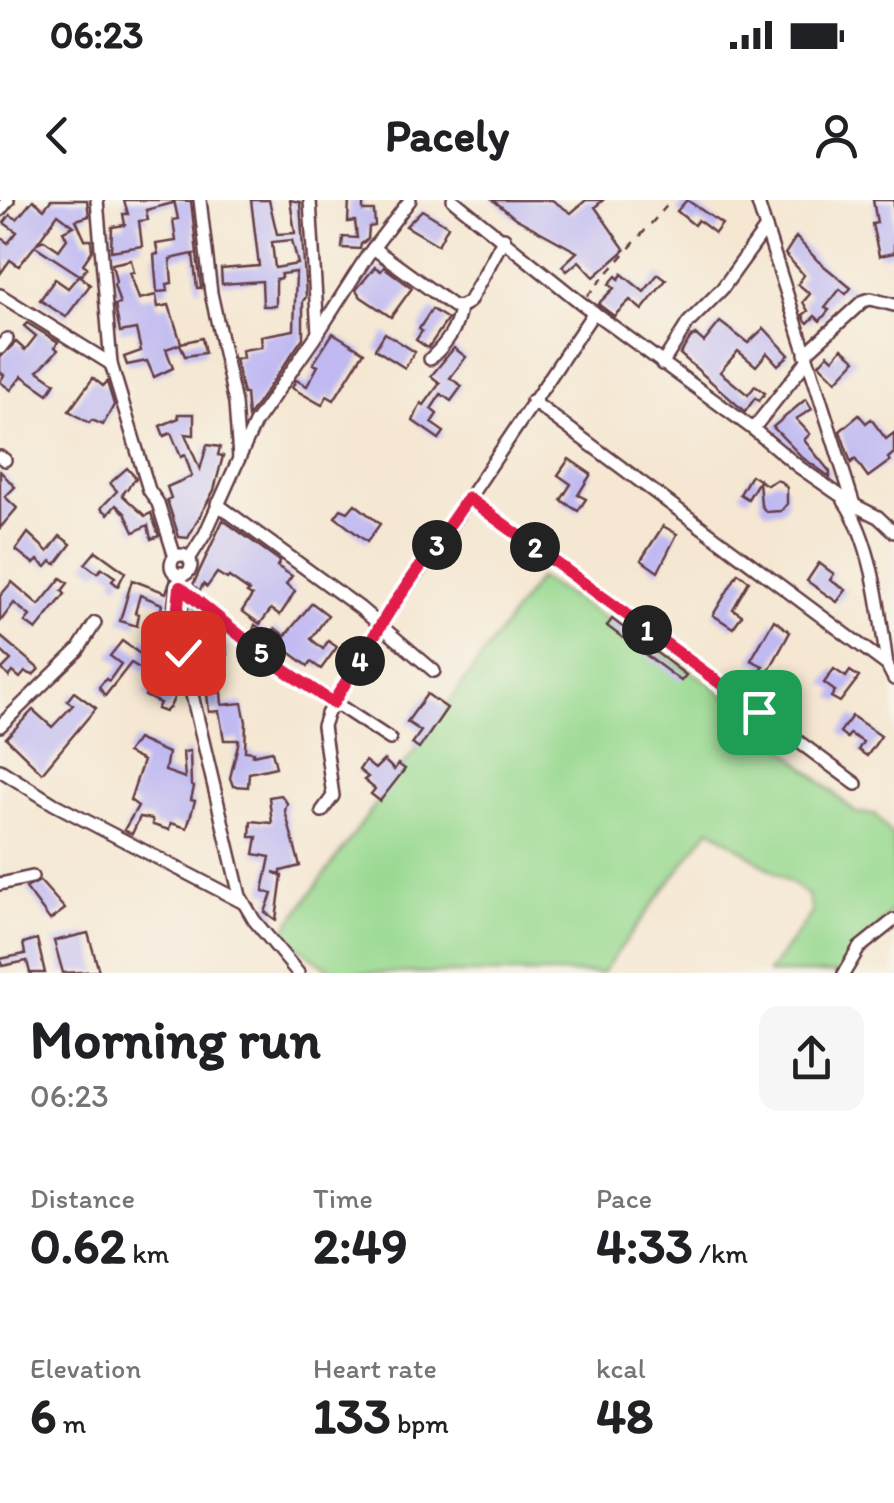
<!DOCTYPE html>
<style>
body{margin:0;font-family:Itim,sans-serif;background:#f6f6f6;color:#202124;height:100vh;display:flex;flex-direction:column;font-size:38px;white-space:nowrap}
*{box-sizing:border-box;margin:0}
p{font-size:32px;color:#757577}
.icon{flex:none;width:55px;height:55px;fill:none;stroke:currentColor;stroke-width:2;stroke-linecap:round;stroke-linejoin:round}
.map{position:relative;height:773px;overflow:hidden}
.side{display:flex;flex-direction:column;background:#fff;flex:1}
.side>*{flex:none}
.pin{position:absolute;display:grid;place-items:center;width:85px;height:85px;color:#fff;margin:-42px;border-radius:20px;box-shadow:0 5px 15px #0006}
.km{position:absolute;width:50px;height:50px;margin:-25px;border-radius:50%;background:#222;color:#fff;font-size:28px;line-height:50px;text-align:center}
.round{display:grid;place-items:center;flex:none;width:105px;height:105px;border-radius:20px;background:#f6f6f6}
.headline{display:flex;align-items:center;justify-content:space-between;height:170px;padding:0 30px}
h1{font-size:55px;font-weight:700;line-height:75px}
.metrics{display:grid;grid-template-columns:repeat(3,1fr);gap:15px;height:170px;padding:10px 30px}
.metrics div{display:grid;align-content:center}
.metrics b{font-size:50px;font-weight:700}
.metrics small{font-size:28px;font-weight:400}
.metrics p{font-size:28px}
.status{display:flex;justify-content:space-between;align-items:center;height:70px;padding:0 50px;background:#fff;direction:ltr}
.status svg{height:28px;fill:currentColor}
header{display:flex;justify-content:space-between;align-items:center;height:130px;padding:0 30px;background:#fff;font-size:45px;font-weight:700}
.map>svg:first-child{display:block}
.green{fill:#98d990;stroke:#717c5e;stroke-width:2.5}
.building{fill:#c0b9f2;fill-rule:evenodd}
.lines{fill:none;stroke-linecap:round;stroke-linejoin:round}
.street-casing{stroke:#643d44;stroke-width:16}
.path{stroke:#643d44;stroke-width:2.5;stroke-dasharray:8 8;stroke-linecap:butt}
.street{stroke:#fff;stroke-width:11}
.route-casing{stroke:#fff;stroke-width:20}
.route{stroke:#e11d48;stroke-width:12}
</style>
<div class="status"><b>06:23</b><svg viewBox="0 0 49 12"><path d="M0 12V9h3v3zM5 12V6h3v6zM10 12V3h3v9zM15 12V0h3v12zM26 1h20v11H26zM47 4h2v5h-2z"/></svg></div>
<header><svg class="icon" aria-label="back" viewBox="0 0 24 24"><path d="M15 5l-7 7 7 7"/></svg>Pacely<svg class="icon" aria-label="person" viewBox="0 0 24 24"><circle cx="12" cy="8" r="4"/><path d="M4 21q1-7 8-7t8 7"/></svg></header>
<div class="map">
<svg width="894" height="773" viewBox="0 0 894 773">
<rect width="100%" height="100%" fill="#f7f3e8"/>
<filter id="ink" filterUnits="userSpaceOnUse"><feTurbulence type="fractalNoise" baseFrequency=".01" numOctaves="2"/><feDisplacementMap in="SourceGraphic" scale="20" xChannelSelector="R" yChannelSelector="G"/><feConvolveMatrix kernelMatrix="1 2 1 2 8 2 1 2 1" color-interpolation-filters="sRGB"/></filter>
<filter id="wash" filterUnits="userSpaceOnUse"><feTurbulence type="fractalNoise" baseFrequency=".0048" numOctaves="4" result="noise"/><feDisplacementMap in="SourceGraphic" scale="40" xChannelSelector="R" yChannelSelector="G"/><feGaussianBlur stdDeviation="2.25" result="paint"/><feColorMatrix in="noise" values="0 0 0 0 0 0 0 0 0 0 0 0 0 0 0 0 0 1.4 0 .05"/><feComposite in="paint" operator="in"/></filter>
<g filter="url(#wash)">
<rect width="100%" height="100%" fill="#f5e7d2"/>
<polygon class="green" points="539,378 710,483 856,613 875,614 894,638 894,708 841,773 768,773 812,713 808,695 710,628 602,773 335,773 281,735"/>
<g id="blocks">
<g class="building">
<path d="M33 0 44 9 51 0H87L89 16 76 20 85 40H91L92 51 83 64 87 67 81 76 35 46 19 66 10 60 0 74V37L8 43 17 32 4 23 10 15 17 19ZM58 14 74 26 63 31 67 39 59 50 44 40 37 43Z"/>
<polygon points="124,0 173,0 173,3 146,10 148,20 139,21 142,46 111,51 112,27 125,25 123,14 128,14"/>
<polygon points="174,0 191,1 197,54 194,54 197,54 201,88 197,88 193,54 170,59 172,83 167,84 168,91 157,92 154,55 158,54 156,44 176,41 173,20 178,19"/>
<path d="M251 0H269L277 34 295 33 290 0 300 2 306 97 303 101V138L248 217 246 194H243L235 159 243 158 242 150 262 147 261 136 294 130 296 72 281 74V78L276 79V106H263L262 81 222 84 221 69 259 66ZM292 40 298 64 275 68 272 42Z"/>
<polygon points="349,0 363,0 363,11 374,11 375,26 369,27 368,39 361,44 360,49 342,48 343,37 357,38 355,21 348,22"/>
<polygon points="493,0 552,0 571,13 586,0 603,0 595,7 625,50 594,77 579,61 567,71 562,66 577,52 515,18"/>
<polygon points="687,0 722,24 715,33 698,20 694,25 677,11"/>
<polygon points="873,0 894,0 894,53 879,56 872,24 877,23"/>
<polygon points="422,10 448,26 438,45 406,26"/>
<polygon points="796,37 818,61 851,88 846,94 840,89 825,108 829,110 820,121 815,116 808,123 805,120 803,115 808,111 803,102 810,94 798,84 804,75 785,54"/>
<polygon points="131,60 134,72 130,73 139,99 156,95 158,107 169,105 181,143 202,138 205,153 185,156 180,144 166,149 173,168 154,177 147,161 127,165 124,157 141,151 136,129 120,132 115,105 120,104 114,85 116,82 112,64"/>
<polygon points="375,67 381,71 384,67 412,88 391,117 361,97 356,90"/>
<polygon points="622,74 644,92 658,74 666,80 642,110 630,100 614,116 598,104 614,88 609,84 616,76 619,79"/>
<polygon points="79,75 90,85 66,117 40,100 55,79 68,88"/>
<polygon points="432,109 448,119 428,148 416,140 422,131 419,129"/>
<polygon points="720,122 748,143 764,128 789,155 778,165 767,153 756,166 738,151 720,172 748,195 755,186 765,193 759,201 755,198 745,212 680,154 691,137 696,135 704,142"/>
<polygon points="27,123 58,142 55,147 58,150 38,171 55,183 48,194 22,176 11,190 0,182 4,175 0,172 0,157 16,142 25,150 36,136 24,126"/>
<polygon points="333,133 364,152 334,200 327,196 322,205 292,188 296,180 307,186 318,166 313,164"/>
<polygon points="385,133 415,152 405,168 375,149"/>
<polygon points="454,148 466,157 450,178 462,186 451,201 441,194 431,209 437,214 431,223 444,232 439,239 413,221 421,203 424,205 440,183 431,176"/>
<polygon points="842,148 856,160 836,181 819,164 828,154 833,159"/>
<polygon points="93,178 103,186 107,182 114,205 103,225 92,220 89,223 69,211"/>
<polygon points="806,199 812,209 796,219 810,234 804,240 830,272 830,277 803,258 773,227"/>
<polygon points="178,214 194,214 194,235 185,234 200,270 207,245 220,247 218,255 223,256 214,290 188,338 179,337 167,300 171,298 167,287 192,276 185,255 181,257 171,233 164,236 160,226 179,218"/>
<polygon points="859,215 866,223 871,219 886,239 894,233 894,253 888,258 890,261 868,277 855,259 851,263 840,231"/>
<polygon points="569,259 591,274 578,295 586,299 578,311 561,300 571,284 558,275"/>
<polygon points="127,268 136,278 122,295 145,316 151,313 159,336 151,339 148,325 134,332 125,313 116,305 108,314 101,308 117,291 110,283"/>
<polygon points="0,271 15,287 5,297 17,308 0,328"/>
<polygon points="751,275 767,285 776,280 782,282 787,288 787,304 781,311 766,312 761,305 759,281 748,299 740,294"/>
<polygon points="355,304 380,324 367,342 335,317 341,309 348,312"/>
<polygon points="223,320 280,361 277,366 292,376 286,384 295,391 288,403 280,415 271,409 260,424 242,411 252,396 247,393 249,391 229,377 227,379 217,373 207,387 203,384 200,391 193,385"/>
<polygon points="663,326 677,334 658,372 641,360"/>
<polygon points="28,333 48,352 60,336 71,344 56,364 51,361 46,367 38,360 34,364 16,350"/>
<polygon points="96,351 125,372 118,386 112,381 115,377 102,368 97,373 85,364"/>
<polygon points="819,363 834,374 830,380 846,390 837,402 807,381"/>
<polygon points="738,373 749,381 733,409 742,415 733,428 713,415"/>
<polygon points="61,378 68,383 62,391 65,394 36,430 25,422 30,416 14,403 0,422 0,396 12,382 39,405"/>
<polygon points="171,379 164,438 169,438 169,458 173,457 180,485 170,507 165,512 157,509 160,503 145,496 151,482 174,492 168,460 158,479 131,463 105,496 99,487 106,479 109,481 121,464 110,456 122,441 143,456 143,438 162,438 159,419 162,404 140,395 135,413 139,414 137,426 120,421 132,380 166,393"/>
<polygon points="312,403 328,415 311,439 323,449 328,441 337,447 321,469 311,462 308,466 273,440 270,443 264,439 262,441 252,433 255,425 270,435 275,428 285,436"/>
<polygon points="188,405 206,420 208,449 226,446 227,455 205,459 208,485 200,487 187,434"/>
<polygon points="612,419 686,475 681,481 607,426"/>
<polygon points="774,420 790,432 761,485 754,481 763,466 751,460"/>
<polygon points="0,436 39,469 33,475 25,472 20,478 13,472 9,477 2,469 11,460 0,450"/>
<polygon points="834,469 846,477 850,471 859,477 840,502 831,497 835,491 824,483"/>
<polygon points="74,492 96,508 42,573 6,538 33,510 52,527 73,505 67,501"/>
<polygon points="221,492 222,505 242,503 246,522 245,551 254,552 253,555 272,551 276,567 249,573 248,587 233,586 230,578 239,540 224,540 219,511 209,512 207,494"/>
<polygon points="427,494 447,508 419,549 412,544 421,531 407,522"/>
<polygon points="852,516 881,536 867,556 858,550 863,542 850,534 847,538 840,532"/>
<polygon points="137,539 168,553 165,571 185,578 183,552 190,551 191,585 194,587 191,600 195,601 187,628 171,623 169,630 153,625 152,619 140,617 132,634 124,630 138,606 130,600 143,561 127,553"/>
<polygon points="384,560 394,570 398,564 405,569 380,601 371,594 375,589 364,580 368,577 359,570 365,561 375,569"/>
<polygon points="281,595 287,603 285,611 300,666 281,671 281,674 273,672 282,676 276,720 265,712 272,694 263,691 270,657 254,654 257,637 250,637 251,621 272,623 269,597"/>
<polygon points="40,681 65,709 50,720 26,688"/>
<polygon points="88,733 99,771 63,773 54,741"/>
<polygon points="37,739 45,773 30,773 27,761 2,766 0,759 25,754 23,743"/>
</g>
</g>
</g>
<g filter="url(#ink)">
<use href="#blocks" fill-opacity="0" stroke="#643d44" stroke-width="2.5"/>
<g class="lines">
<g class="street-casing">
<g id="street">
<polyline points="97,0 111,164 149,290 158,303 175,357"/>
<polyline points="200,0 211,93 235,203 239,258"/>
<polyline points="453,0 581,103 753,229 799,267 854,305 878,317 894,332"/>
<polyline points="757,0 854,305"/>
<polyline points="0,10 8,0"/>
<polyline points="373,48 453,106 460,107 469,102 504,38"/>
<polyline points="0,95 111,164"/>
<polyline points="318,133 367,56 410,0"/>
<polyline points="0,148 7,139"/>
<polyline points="805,154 863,101 871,99 894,105"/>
<path d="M430 159C445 145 458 129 460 107"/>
<polyline points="662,164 688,123 722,89 766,28"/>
<polyline points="532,201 887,465 894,479"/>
<polyline points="753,229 806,162"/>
<polyline points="0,257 5,260"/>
<polyline points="468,298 856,584"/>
<path d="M844 301C873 343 880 414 887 465"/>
<polyline points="217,304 360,408 434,471"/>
<circle cx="181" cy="365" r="10"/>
<polyline points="189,359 205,334 255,223 318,133 310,0"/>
<polyline points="181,374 176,420 178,436 240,696 254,720 298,773"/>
<polyline points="180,387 274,463 390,539"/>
<polyline points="0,526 78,450 95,423"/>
<polyline points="0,570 54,604 244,703"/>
<polyline points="322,611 333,596 323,526 327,514 390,411 430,356 594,112"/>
<polyline points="0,684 32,677"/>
<polyline points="844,773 859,748 894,720"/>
</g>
</g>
<polyline class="path" points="587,96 672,0"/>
<use href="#street" class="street"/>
</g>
</g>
<g class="lines" filter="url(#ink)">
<g class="route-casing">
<polyline id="route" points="183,453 176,427 180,387 274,463 333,503 390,410 468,298 759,512"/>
</g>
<use href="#route" class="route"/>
</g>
</svg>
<div class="pin" style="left:759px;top:512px;background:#1e9e55"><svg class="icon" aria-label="arrive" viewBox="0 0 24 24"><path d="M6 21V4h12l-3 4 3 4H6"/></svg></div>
<div class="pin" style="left:183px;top:453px;background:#d93025"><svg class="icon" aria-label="check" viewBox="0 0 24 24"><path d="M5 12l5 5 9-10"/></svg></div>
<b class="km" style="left:647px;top:430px">1</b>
<b class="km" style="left:535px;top:347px">2</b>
<b class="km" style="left:437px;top:345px">3</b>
<b class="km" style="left:360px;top:461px">4</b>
<b class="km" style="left:261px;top:452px">5</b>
</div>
<section class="side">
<div class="headline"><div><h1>Morning run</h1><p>06:23</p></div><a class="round"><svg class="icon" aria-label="share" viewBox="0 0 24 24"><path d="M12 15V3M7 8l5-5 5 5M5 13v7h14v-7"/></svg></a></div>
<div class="metrics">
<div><p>Distance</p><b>0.62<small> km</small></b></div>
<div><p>Time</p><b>2:49</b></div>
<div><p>Pace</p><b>4:33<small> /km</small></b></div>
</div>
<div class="metrics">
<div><p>Elevation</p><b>6<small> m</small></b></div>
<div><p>Heart rate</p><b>133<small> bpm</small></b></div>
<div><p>kcal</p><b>48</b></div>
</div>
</section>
